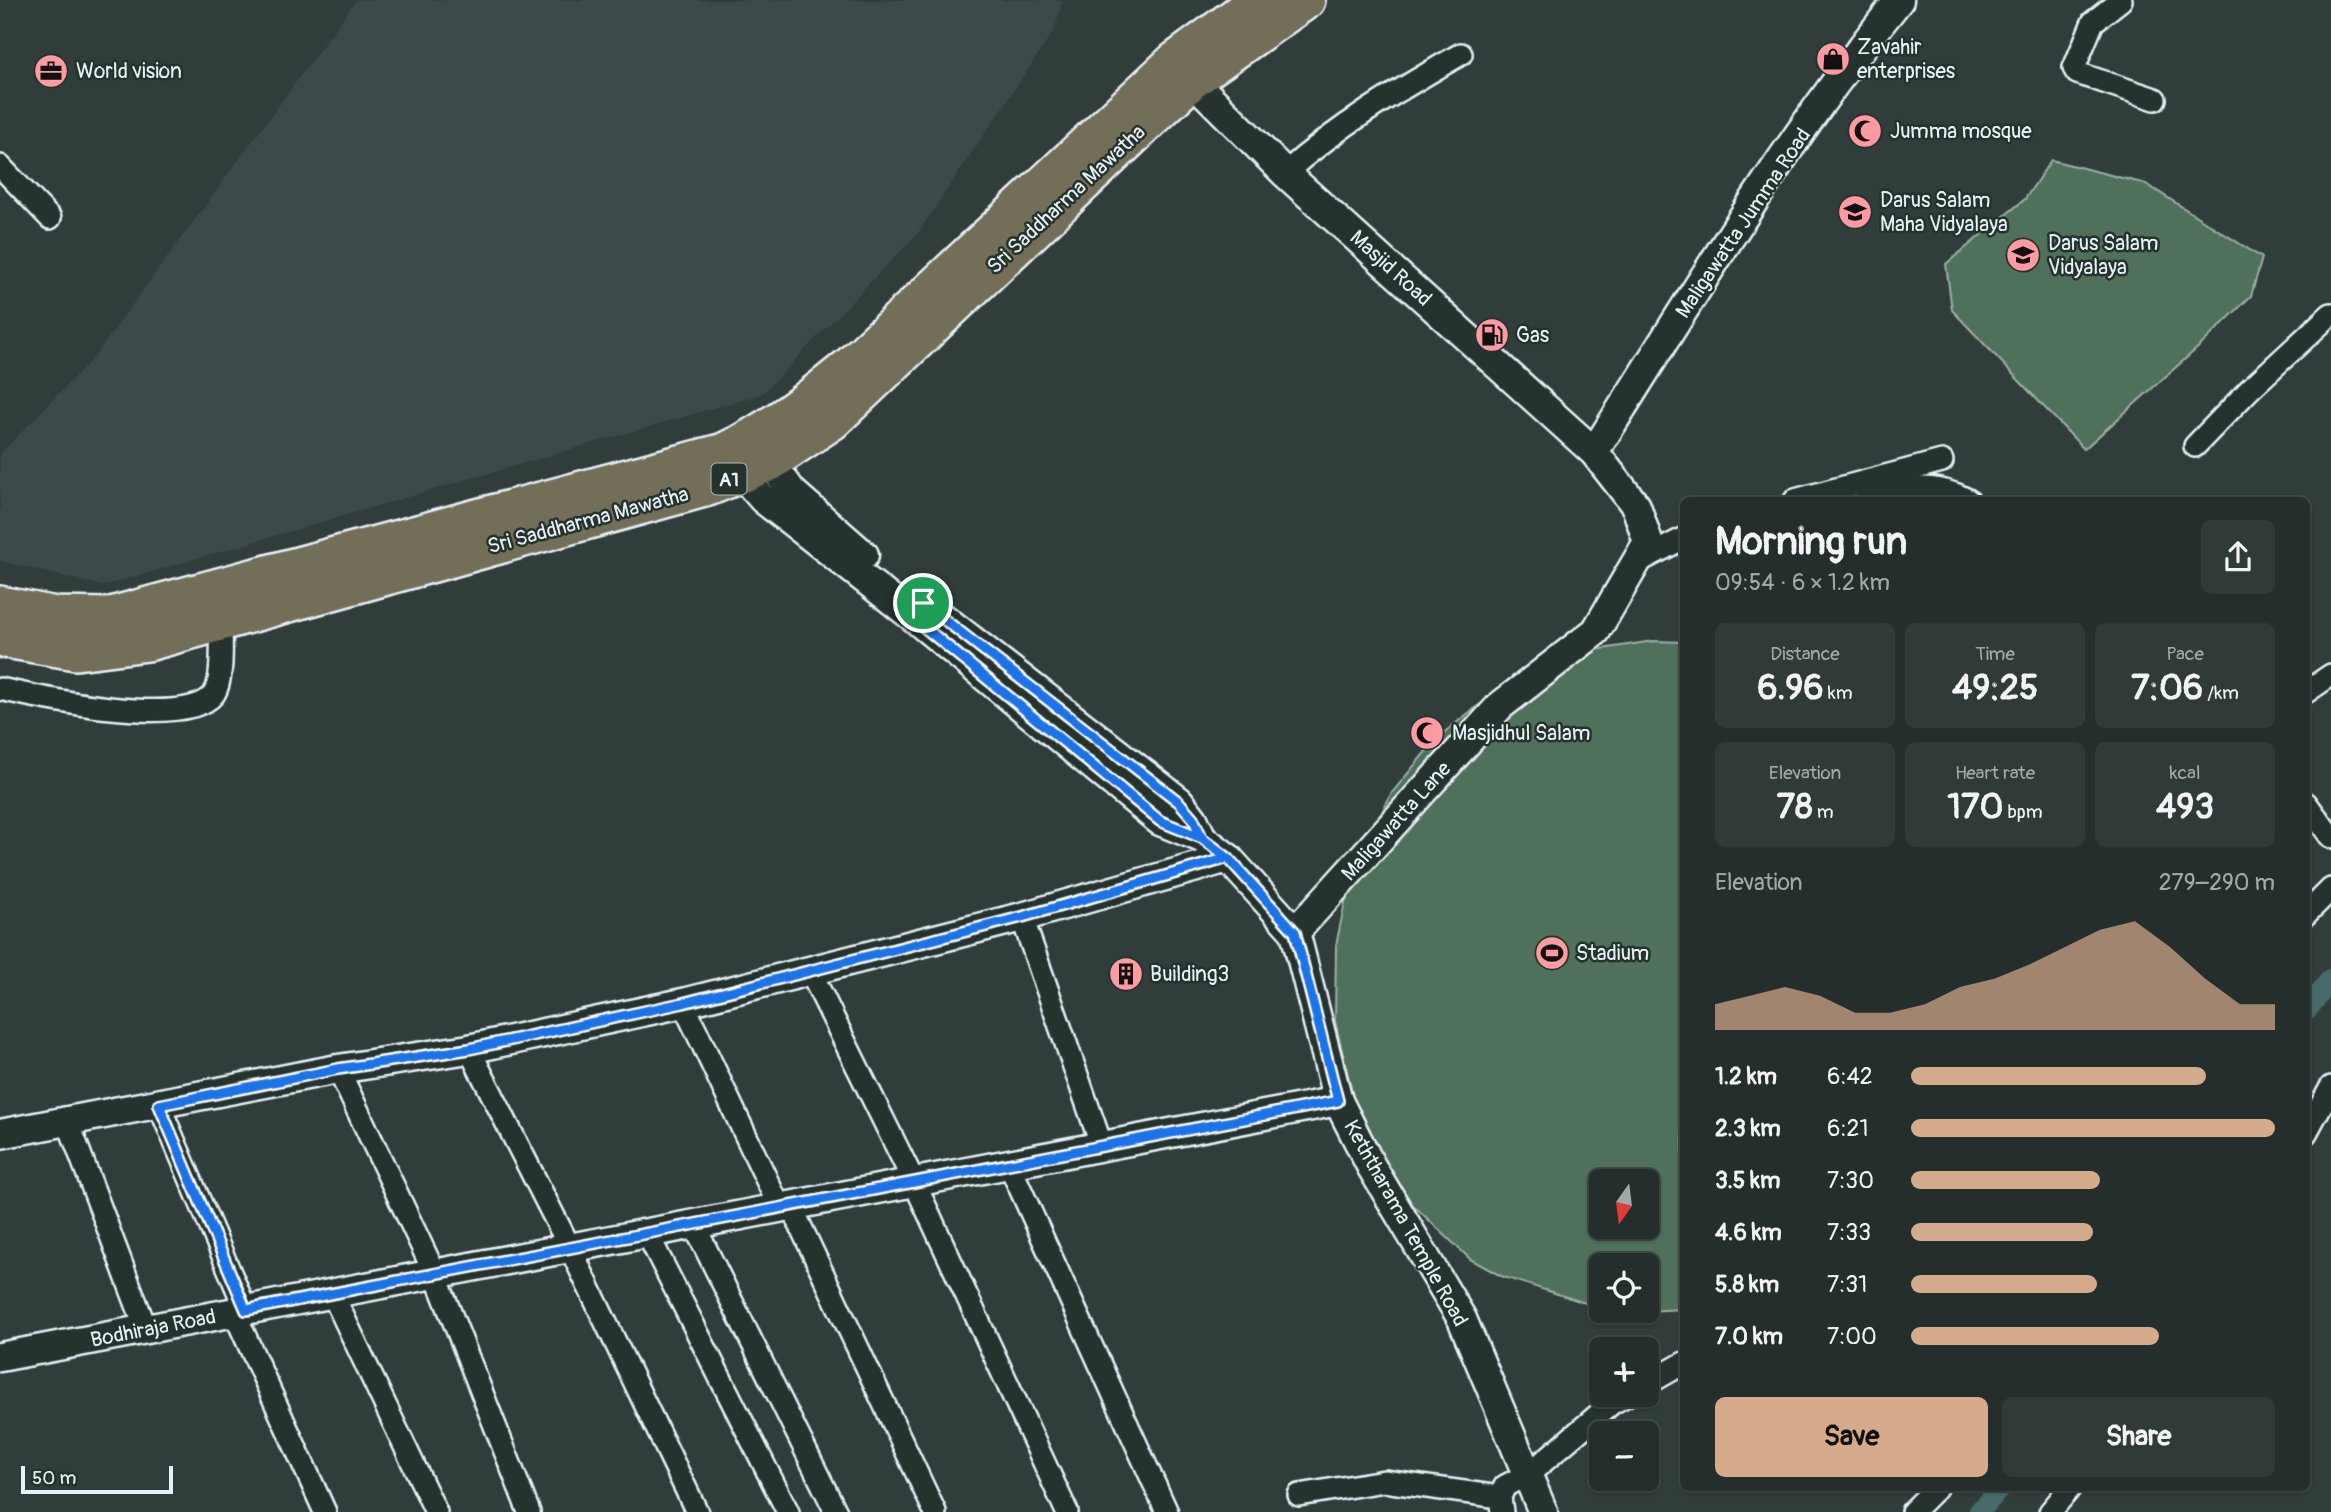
<!DOCTYPE html>
<meta charset="utf-8">
<style>
body{margin:0;font-family:Pangolin,sans-serif;background:#303a38;color:#f1f3f6;height:100vh;display:flex;flex-direction:column;font-size:26px;white-space:nowrap}
*{box-sizing:border-box;margin:0}
p{font-size:23px;color:#a3a8a9}
.icon{flex:none;width:38px;height:38px;fill:none;stroke:currentColor;stroke-width:2;stroke-linecap:round;stroke-linejoin:round}
.map{position:relative;flex:1;overflow:hidden}
.sheet{position:absolute;left:1680px;top:497px;width:630px;height:994px;display:flex;flex-direction:column;background:#242e2c;border-radius:10px;box-shadow:0 2px 5px #0004,0 0 0 2px #414a48}
.sheet>*{flex:none}
.needle{width:46px;rotate:194deg}
.fabs{position:absolute;left:1589px;top:1169px;display:grid;gap:14px}
.fabs a{display:grid;place-items:center;width:70px;height:70px;border-radius:10px;background:#242e2c;box-shadow:0 2px 5px #0004,0 0 0 2px #414a48;font-size:35px}
.scale{position:absolute;left:21px;bottom:18px;width:152px;box-sizing:border-box;padding-left:7px;border:4px solid #e8f1f8;border-top:0;font-size:19px;line-height:24px;white-space:nowrap;color:#e8f1f8;-webkit-text-stroke:5px #26332d;paint-order:stroke}
.pin{position:absolute;display:grid;place-items:center;width:60px;height:60px;color:#fff;margin:-30px;border:4px solid #fff;border-radius:50%;box-shadow:0 2px 7px #0007}
.round{display:grid;place-items:center;flex:none;width:74px;height:74px;border-radius:10px;background:#303a38}
.headline{display:flex;align-items:center;justify-content:space-between;height:119px;padding:0 35px}
h1{font-size:38px;font-weight:700;line-height:52px}
.stats{display:grid;grid-template-columns:repeat(3,1fr);gap:10px;height:119px;padding:7px 35px}
.stats div{display:grid;align-content:center;border-radius:10px;background:#303a38;text-align:center}
.stats b{font-size:35px;font-weight:700}
.stats small{font-size:19px;font-weight:400}
.stats p{font-size:19px}
.chart{height:196px;padding:14px 35px}
.chart p{display:flex;justify-content:space-between}
.chart svg{width:100%;height:126px;margin-top:7px;fill:#d6ab8b;opacity:.7}
.action{display:flex;gap:14px;margin-top:auto;padding:14px 35px}
.action a{flex:1;height:80px;border-radius:10px;background:#d6ab8b;color:#111;font-size:28px;font-weight:700;line-height:80px;text-align:center}
.action a+a{background:#303a38;color:#f1f3f6}
ul{padding:0 35px;list-style:none;font-size:23px}
li{display:grid;grid-template-columns:112px 84px 1fr;align-items:center;height:52px}
li i{height:18px;border-radius:9px;background:#d6ab8b}
.map>svg:first-child{display:block}
.built{fill:#3d494c}
.green{fill:#50705a;stroke:#9cb0a9;stroke-width:2;fill-rule:evenodd}
.lines{fill:none;stroke-linecap:round;stroke-linejoin:round}
.canal{stroke:#476b6b;stroke-width:21}
.street-casing{stroke:#e8f1f8;stroke-width:26}
.secondary-casing{stroke:#e8f1f8;stroke-width:33}
.highway-casing{stroke:#e8f1f8;stroke-width:42}
.street{stroke:#26332d;stroke-width:21}
.secondary{stroke:#26332d;stroke-width:28}
.highway{stroke:#726e59;stroke-width:37}
.route-casing{stroke:#fff;stroke-width:14}
.route{stroke:#1a73e8;stroke-width:9}
.labels{text-anchor:middle;stroke-width:5;stroke-linejoin:round;paint-order:stroke}
.shield{fill:#26332d;stroke:#aeb8bb;stroke-width:2}
.shield-label{font-size:19px;font-weight:bold;fill:#e8f1f8}
.poi-label{font-size:21px;fill:#e8f1f8;stroke:#26332d;text-anchor:start}
.street-label{font-size:21px;fill:#e8f1f8;stroke:#26332d}
</style>
<div class="map">
<svg width="2331" height="1512" viewBox="0 0 2331 1512">
<rect width="100%" height="100%" fill="#303d3b"/>
<filter id="ink" filterUnits="userSpaceOnUse"><feTurbulence type="fractalNoise" baseFrequency=".0143" numOctaves="2"/><feDisplacementMap in="SourceGraphic" scale="14" xChannelSelector="R" yChannelSelector="G"/><feConvolveMatrix kernelMatrix="1 2 1 2 8 2 1 2 1" color-interpolation-filters="sRGB"/></filter>
<g filter="url(#ink)">
<polygon class="built" points="356,0 1063,0 1054,31 918,233 762,394 103,586 0,561 0,454 94,357"/>
<g class="green">
<polygon points="2051,160 2146,184 2262,258 2251,296 2202,344 2084,449 1952,310 1946,264 2025,199"/>
<path d="M1653 641 1683 642V1309L1647 1311V1265H1601V1308L1501 1276 1470 1259 1412 1204 1358 1117 1335 1021 1336 945 1351 874 1391 794 1436 739 1476 707 1525 676 1589 651ZM1601 1181H1647V1227H1601Z"/>
</g>
<g class="lines">
<g class="canal">
<polyline points="2306,1011 2331,979"/>
<polyline points="1979,1512 2000,1488"/>
</g>
<g class="street-casing">
<g id="street">
<polyline points="2121,0 2093,22 2074,68 2077,73 2155,99"/>
<polyline points="0,166 50,218"/>
<path d="M1285 173C1339 125 1399 90 1461 54"/>
<polyline points="2195,446 2250,389 2331,314"/>
<path d="M1866 495C1904 488 1933 481 1968 500"/>
<polyline points="1795,500 1942,461"/>
<polyline points="1636,563 1684,538"/>
<path d="M0 689C40 698 186 729 213 695 224 682 221 639 221 622"/>
<polyline points="2306,692 2331,675"/>
<polyline points="2306,803 2331,837"/>
<polyline points="2306,914 2331,889"/>
<polyline points="1022,917 1102,1147"/>
<polyline points="811,973 914,1182 1067,1512"/>
<polyline points="683,1003 780,1208"/>
<polyline points="469,1049 570,1248 697,1512"/>
<polyline points="338,1069 435,1274 529,1512"/>
<polyline points="159,1105 246,1310"/>
<polyline points="68,1122 146,1329"/>
<polyline points="2306,1133 2331,1087"/>
<polyline points="1009,1164 1167,1512"/>
<polyline points="791,1206 935,1512"/>
<polyline points="694,1225 836,1512"/>
<polyline points="647,1233 788,1512"/>
<polyline points="332,1293 436,1512"/>
<polyline points="234,1312 325,1512"/>
<polyline points="1647,1384 1684,1363"/>
<polyline points="1299,1495 1384,1481 1500,1497"/>
<polyline points="1502,1512 1500,1497 1505,1486 1530,1473 1612,1403 1627,1395"/>
<polyline points="1912,1512 1936,1488"/>
<polyline points="2050,1512 2070,1488"/>
</g>
</g>
<g class="secondary-casing">
<g id="secondary">
<polyline points="1192,80 1285,173 1594,452 1636,506 1648,542 1596,631 1500,706 1295,932"/>
<polyline points="759,446 792,492 864,555"/>
<path d="M1594 452C1691 299 1785 141 1899 0"/>
<polyline points="729,460 763,499 913,617 1160,821 1202,838 1228,858 1295,932 1338,1101 1371,1166 1462,1319 1543,1512"/>
<polyline points="942,617 1179,801 1193,819 1202,838"/>
<polyline points="0,1134 338,1069 469,1049 683,1003 1022,917 1228,858"/>
<polyline points="0,1357 1338,1101"/>
</g>
</g>
<g class="highway-casing">
<g id="highway">
<path d="M0 605 56 616 107 617 724 452C772 429 810 399 851 365L1174 62 1258 0"/>
<polyline points="0,638 76,651 148,642 708,487 770,462 832,421 1192,80 1306,0"/>
</g>
</g>
<use href="#street" class="street"/>
<use href="#secondary" class="secondary"/>
<use href="#highway" class="highway"/>
</g>
</g>
<g class="lines" filter="url(#ink)">
<g class="route-casing">
<polyline id="route" points="923,603 1179,802 1193,818 1202,838 1228,858 1022,917 683,1003 469,1049 338,1069 159,1105 246,1310 1338,1101 1295,932 1228,858 1202,838 1160,821 913,618 923,603"/>
</g>
<use href="#route" class="route"/>
</g>
<defs>
<g id="shop-disc" transform="scale(1.75)"><circle r="9.5" fill="#ff9aa2" stroke="#26332d"/><path d="M-5-2.5h2.3a2.7 3.5 0 0 1 5.4 0H5L5.5 6h-11ZM-1.5-2.5h3a1.5 2.3 0 0 0-3 0Z" fill="#111"/></g>
<g id="office-disc" transform="scale(1.75)"><circle r="9.5" fill="#ff9aa2" stroke="#26332d"/><path d="M-6-3h4V-5.5h4V-3h4V5H-6ZM-1-4.5V-3h2v-1.5ZM-6 0V1H6V0Z" fill="#111"/></g>
<g id="mosque-disc" transform="scale(1.75)"><circle r="9.5" fill="#ff9aa2" stroke="#26332d"/><path d="M3.5-4.9A6 6 0 1 0 3.5 4.9A5 5 0 1 1 3.5-4.9Z" fill="#111"/></g>
<g id="school-disc" transform="scale(1.75)"><circle r="9.5" fill="#ff9aa2" stroke="#26332d"/><path d="M0-5L7-2L0 1L-7-2ZM-4 1L0 2.5L4 1V4Q0 6-4 4Z" fill="#111"/></g>
<g id="fuel-disc" transform="scale(1.75)"><circle r="9.5" fill="#ff9aa2" stroke="#26332d"/><path d="M-5.5-6h7V0h2V4h1.3V-2.5L3-4.5l.8-.8L6-3V5H2.5V1h-1V6h-7ZM-4.2-4.7v3.2H.2V-4.7Z" fill="#111"/></g>
<g id="stadium-disc" transform="scale(1.75)"><circle r="9.5" fill="#ff9aa2" stroke="#26332d"/><path d="M0-5a6.5 5 0 1 0 0 10a6.5 5 0 1 0 0-10ZM-3.5-1.8h7v3.6h-7Z" fill="#111"/></g>
<g id="building-disc" transform="scale(1.75)"><circle r="9.5" fill="#ff9aa2" stroke="#26332d"/><path d="M-4-6H4V6H1V3H-1V6H-4ZM-2.5-4.3h1.7v1.8h-1.7ZM.8-4.3h1.7v1.8H.8ZM-2.5-1h1.7V.8h-1.7ZM.8-1h1.7V.8H.8Z" fill="#111"/></g>
</defs>
<g fill-rule="evenodd">
<use href="#shop-disc" x="1833" y="59"/>
<use href="#office-disc" x="51" y="71"/>
<use href="#mosque-disc" x="1865" y="131"/>
<use href="#school-disc" x="1855" y="212"/>
<use href="#school-disc" x="2023" y="255"/>
<use href="#fuel-disc" x="1492" y="335"/>
<use href="#mosque-disc" x="1427" y="733"/>
<use href="#stadium-disc" x="1552" y="953"/>
<use href="#building-disc" x="1126" y="974"/>
</g>
<g class="labels">
<rect class="shield" x="711.5" y="463.5" width="35" height="31" rx="5"/>
<g class="shield-label">
<text x="729" y="486">A1</text>
</g>
<g class="poi-label">
<text x="1857" y="54">Zavahir<tspan x="1857" dy="24">enterprises</tspan></text>
<text x="76" y="78">World vision</text>
<text x="1890" y="138">Jumma mosque</text>
<text x="1880" y="207">Darus Salam<tspan x="1880" dy="24">Maha Vidyalaya</tspan></text>
<text x="2048" y="250">Darus Salam<tspan x="2048" dy="24">Vidyalaya</tspan></text>
<text x="1516" y="342">Gas</text>
<text x="1452" y="740">Masjidhul Salam</text>
<text x="1576" y="960">Stadium</text>
<text x="1150" y="981">Building3</text>
</g>
<g class="street-label">
<text transform="translate(1066 199) rotate(-43)" y="7">Sri Saddharma Mawatha</text>
<text transform="translate(1743 223) rotate(-56)" y="7">Maligawatta Jumma Road</text>
<text transform="translate(1391 268) rotate(42)" y="7">Masjid Road</text>
<text transform="translate(588 520) rotate(-15)" y="7">Sri Saddharma Mawatha</text>
<text transform="translate(1396 821) rotate(-48)" y="7">Maligawatta Lane</text>
<text transform="translate(1406 1223) rotate(61)" y="7">Keththarama Temple Road</text>
<text transform="translate(153 1328) rotate(-11)" y="7">Bodhiraja Road</text>
</g>
</g>
</svg>
<div class="fabs">
<a><svg class="needle" viewBox="-14 -14 28 28"><path d="M0-13l5 13h-10z" fill="#e53935"/><path d="M0 13l5-13h-10z" fill="#a3a8a9"/></svg></a>
<a><svg class="icon" aria-label="locate" viewBox="0 0 24 24"><circle cx="12" cy="12" r="6"/><path d="M12 2v4M12 18v4M2 12h4M18 12h4"/></svg></a>
<a>+</a>
<a>−</a>
</div>
<div class="scale">50 m</div>
<div class="pin" style="left:923px;top:603px;background:#1e9e55"><svg class="icon" aria-label="arrive" viewBox="0 0 24 24"><path d="M6 21V4h12l-3 4 3 4H6"/></svg></div>
<section class="sheet">
<div class="headline"><div><h1>Morning run</h1><p>09:54 · 6 × 1.2 km</p></div><a class="round"><svg class="icon" aria-label="share" viewBox="0 0 24 24"><path d="M12 15V3M7 8l5-5 5 5M5 13v7h14v-7"/></svg></a></div>
<div class="stats">
<div><p>Distance</p><b>6.96<small> km</small></b></div>
<div><p>Time</p><b>49:25</b></div>
<div><p>Pace</p><b>7:06<small> /km</small></b></div>
</div>
<div class="stats">
<div><p>Elevation</p><b>78<small> m</small></b></div>
<div><p>Heart rate</p><b>170<small> bpm</small></b></div>
<div><p>kcal</p><b>493</b></div>
</div>
<div class="chart"><p><span>Elevation</span>279–290 m</p>
<svg viewBox="0 0 160 44" preserveAspectRatio="none"><path d="M0 44V35L10 32L20 29L30 32L40 38L50 38L60 35L70 29L80 26L90 21L100 15L110 9L120 6L130 15L140 26L150 35L160 35V44z"/></svg>
</div>
<ul>
<li><b>1.2 km</b>6:42<i style="width:81%"></i></li>
<li><b>2.3 km</b>6:21<i style="width:100%"></i></li>
<li><b>3.5 km</b>7:30<i style="width:52%"></i></li>
<li><b>4.6 km</b>7:33<i style="width:50%"></i></li>
<li><b>5.8 km</b>7:31<i style="width:51%"></i></li>
<li><b>7.0 km</b>7:00<i style="width:68%"></i></li>
</ul>
<div class="action"><a>Save</a><a>Share</a></div>
</section>
</div>
